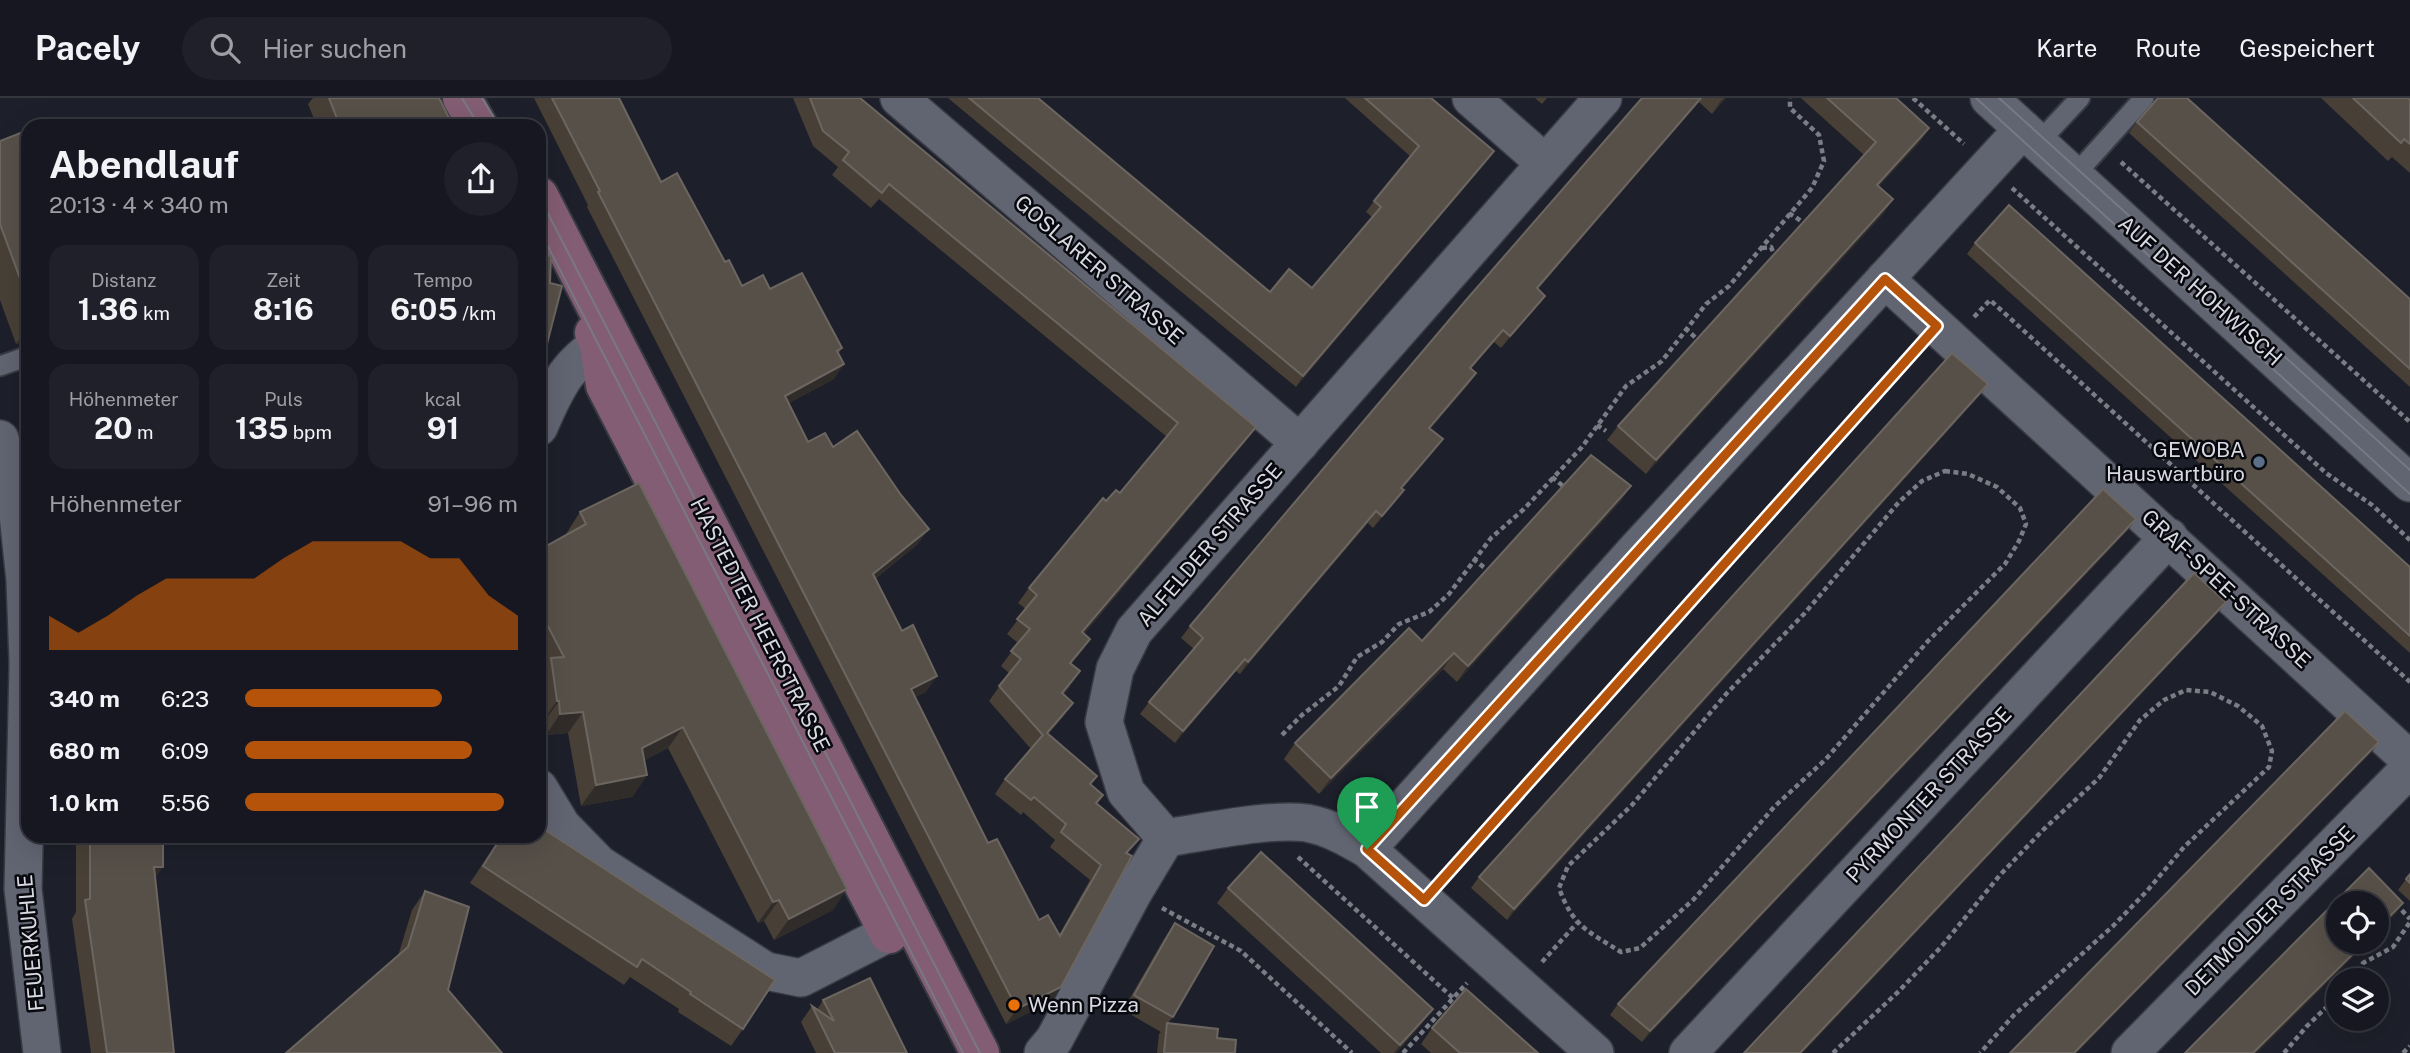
<!DOCTYPE html>
<html lang="de">
<meta charset="utf-8">
<style>
body{margin:0;font-family:"Public Sans",sans-serif;background:#1f2029;color:#f1f3f6;height:100vh;display:flex;flex-direction:column;font-size:26px;white-space:nowrap}
*{box-sizing:border-box;margin:0}
p{font-size:23px;color:#9e9fa5}
.icon{flex:none;width:38px;height:38px;fill:none;stroke:currentColor;stroke-width:2;stroke-linecap:round;stroke-linejoin:round}
.map{position:relative;flex:1;overflow:hidden}
.details{position:absolute;left:21px;top:21px;width:525px;height:724px;display:flex;flex-direction:column;background:#161720;border-radius:21px;box-shadow:0 7px 28px #0002,0 0 0 2px #35363e}
.details>*{flex:none}
.buttons{position:absolute;left:2326px;top:793px;display:grid;gap:14px}
.buttons a{display:grid;place-items:center;width:63px;height:63px;border-radius:50%;background:#161720;box-shadow:0 7px 28px #0002,0 0 0 2px #35363e;font-size:35px}
.pin{position:absolute;display:grid;place-items:center;width:60px;height:60px;color:#fff;margin:-72px -30px;border-radius:50% 50% 50% 0;rotate:-45deg;box-shadow:0 0 7px #0007}
.pin .icon{rotate:45deg}
.round{display:grid;place-items:center;flex:none;width:74px;height:74px;border-radius:37px;background:#1f2029}
.summary{display:flex;align-items:center;justify-content:space-between;height:119px;padding:0 28px}
h1{font-size:38px;font-weight:700;line-height:52px}
.metrics{display:grid;grid-template-columns:repeat(3,1fr);gap:10px;height:119px;padding:7px 28px}
.metrics div{display:grid;align-content:center;border-radius:18px;background:#1f2029;text-align:center}
.metrics b{font-size:30px;font-weight:700}
.metrics small{font-size:19px;font-weight:400}
.metrics p{font-size:19px}
.chart{height:196px;padding:14px 28px}
.chart p{display:flex;justify-content:space-between}
.chart svg{width:100%;height:126px;margin-top:7px;fill:#b45309;opacity:.7}
ul{padding:0 28px;list-style:none;font-size:23px}
li{display:grid;grid-template-columns:112px 84px 1fr;align-items:center;height:52px}
li i{height:18px;border-radius:9px;background:#b45309}
header{display:flex;align-items:center;gap:42px;box-sizing:border-box;height:98px;padding:0 35px;background:#161720;border-bottom:2px solid #35363e}
header strong{font-size:33px}
nav{display:flex;gap:38px;margin-inline-start:auto;font-size:24px}
.search{width:490px;height:63px;background:#1f2029;display:flex;align-items:center;gap:18px;box-sizing:border-box;padding:0 24px;border-radius:38px;color:#9e9fa5;font-size:26px}
.map>svg:first-child{display:block}
.lines{fill:none;stroke-linecap:round;stroke-linejoin:round}
.lane-casing{stroke:#393b44;stroke-width:23}
.street-casing{stroke:#393b44;stroke-width:40}
.secondary-casing{stroke:#393b44;stroke-width:42}
.path{stroke:#7b7d86;stroke-width:4.5;stroke-dasharray:5 3.5;stroke-linecap:butt}
.lane{stroke:#616471;stroke-width:19}
.street{stroke:#616471;stroke-width:37}
.secondary{stroke:#835d73;stroke-width:38}
.tram{stroke:#787983;stroke-width:2}
.wall{fill:#484037}
.shaded-wall{fill:#302c2a}
.building{fill:#575049;stroke:#6c6661;stroke-width:2}
.route-casing{stroke:#fff;stroke-width:14}
.route{stroke:#b45309;stroke-width:9}
.service-dot{fill:#5c6f8a;stroke:#08090e;stroke-width:2.5}
.food-dot{fill:#e8710a;stroke:#08090e;stroke-width:2.5}
.labels{text-anchor:middle;stroke-width:5;stroke-linejoin:round;paint-order:stroke}
.street-label{font-size:21px;fill:#d8d9e1;stroke:#08090e}
.poi-label{font-size:21px;fill:#d8d9e1;stroke:#08090e;text-anchor:end}
</style>
<header>
<strong>Pacely</strong>
<div class="search"><svg class="icon" aria-label="search" viewBox="0 0 24 24"><circle cx="10" cy="10" r="6"/><path d="M15 15l6 6"/></svg>Hier suchen</div>
<nav><a>Karte</a><a>Route</a><a>Gespeichert</a></nav>
</header>
<div class="map">
<svg width="2410" height="955" viewBox="0 0 2410 955">
<rect width="100%" height="100%" fill="#1d1f2a"/>
<g class="lines">
<g class="lane-casing">
<g id="lane">
<polyline points="2038,45 2080,0"/>
<polyline points="2074,78 2144,0"/>
<polyline points="0,268 28,258"/>
</g>
</g>
<g class="street-casing">
<g id="street">
<polyline points="899,0 1300,345"/>
<polyline points="1471,0 1545,65"/>
<polyline points="1989,0 2410,385"/>
<polyline points="1885,181 2410,662"/>
<path d="M539 329C557 287 569 261 612 239"/>
<polyline points="0,341 15,388 25,482 28,564"/>
<polyline points="28,568 23,791 42,955"/>
<polyline points="539,690 562,728 599,766 766,873 801,880 912,823"/>
<polyline points="1166,740 1126,694 1104,624 1115,571 1134,533 1603,0"/>
<path d="M1166 740C1206 734 1269 720 1307 725 1329 729 1348 740 1367 751L1595 955"/>
<polyline points="1367,751 1637,451 2023,31"/>
<polyline points="1043,955 1054,942 1133,795 1166,740"/>
<polyline points="1688,955 2169,439"/>
<polyline points="2130,955 2410,670"/>
</g>
</g>
<g class="secondary-casing">
<g id="secondary">
<polyline points="462,0 478,28"/>
<polyline points="539,98 980,955"/>
<polyline points="594,235 599,246 605,287 889,836"/>
</g>
</g>
<g class="path">
<polyline points="1913,0 1964,46"/>
<polyline points="2121,64 2410,324"/>
<polyline points="2012,90 2326,375 2372,407 2410,442"/>
<polyline points="1789,115 1801,123"/>
<polyline points="1762,150 1771,149 1774,156"/>
<polyline points="1974,219 1990,202 2410,584"/>
<polyline points="1685,230 1696,240"/>
<polyline points="1597,327 1606,333"/>
<path d="M1945 373 1968 376 1997 389 2020 410 2026 426 2019 443 2005 466 1928 543 1826 661 1775 708 1694 801 1640 850 1621 854C1588 833 1573 829 1559 790L1568 768 1632 707 1727 595 1804 516 1899 404 1922 383Z"/>
<polyline points="1552,379 1563,388"/>
<polyline points="1473,461 1485,470"/>
<polyline points="1282,637 1302,617 1339,588 1357,559 1382,544 1399,526 1429,514 1449,496 1491,440 1524,411 1582,349 1626,288 1662,263 1706,206 1729,188 1812,90 1824,63 1819,37 1790,10 1790,0"/>
<polyline points="1298,759 1453,900"/>
<polyline points="1445,777 1913,255"/>
<polyline points="2396,806 2410,821"/>
<polyline points="1162,810 1241,853 1352,955"/>
<polyline points="1542,864 1577,825"/>
<polyline points="2356,882 2363,865 2393,849 2410,824"/>
<polyline points="1403,955 1467,885"/>
<polyline points="1833,955 1898,894 1941,849 2000,777 2044,731 2099,680 2140,622 2164,602 2186,592 2210,594 2238,608 2262,628 2272,653 2269,669 2184,749 2147,793 2113,828 2014,917 1980,955"/>
<polyline points="2284,955 2307,928 2338,898"/>
<polyline points="2403,955 2410,948"/>
</g>
<use href="#lane" class="lane"/>
<use href="#street" class="street"/>
<use href="#secondary" class="secondary"/>
<g class="tram">
<polyline points="462,0 479,28"/>
<polyline points="482,0 499,28"/>
<polyline points="1976,0 2410,396"/>
<polyline points="1999,0 2410,372"/>
<polyline points="539,98 980,955"/>
<polyline points="539,131 963,955"/>
</g>
</g>
<g class="wall">
<polygon points="313,0 439,0 453,28 317,28 308,6"/>
<polygon points="534,0 619,0 661,84 725,164 742,188 770,191 842,250 838,256 834,281 789,305 808,344 833,349 918,446 875,481 926,594 915,599 988,745 1039,822 1059,837 1090,782 1050,749 1055,742 1023,714 1021,717 995,696 1005,681 1031,651 989,603 1009,575 1001,568 1018,545 1007,536 1026,511 1018,505 1029,490 1106,403 1120,395 1167,339 879,101 871,110 832,77 838,69 813,48 793,0 860,0 1256,329 1245,344 1084,536 1090,541 1071,566 1070,589 1063,597 1073,605 1062,620 1048,636 1091,687 1097,705 1128,756 1051,904 1006,926 587,109 588,107"/>
<polygon points="948,0 1038,0 1270,194 1312,190 1372,119 1366,114 1374,103 1411,59 1345,0 1431,0 1486,64 1296,289"/>
<polygon points="1535,0 1547,0 1542,6"/>
<polygon points="1642,0 1726,0 1712,16 1699,4 1538,191 1536,210 1501,250 1494,244 1471,271 1476,275 1468,287 1430,331 1434,353 1402,391 1395,404 1373,430 1368,425 1240,576 1236,573 1175,645 1140,616 1149,604 1194,551 1181,540 1190,528"/>
<polygon points="1801,0 1896,0 1929,30 1919,45 1879,88 1893,101 1883,116 1646,376 1607,342 1618,328 1864,57"/>
<polygon points="2158,0 2187,0 2410,201 2410,289 2129,35 2137,24"/>
<polygon points="2321,0 2408,0 2410,2 2410,75 2392,59 2388,63"/>
<polygon points="28,32 28,242 16,246 0,202 0,43"/>
<polygon points="1975,145 2410,469 2410,555 1967,156"/>
<polygon points="1988,286 1980,297 1507,822 1471,790 1479,779"/>
<polygon points="1631,388 1620,404 1457,584 1443,571 1319,696 1284,661 1295,645 1422,543"/>
<polygon points="580,414 833,812 774,842 764,823 758,825 668,650 645,662 647,677 632,699 581,708 568,635 546,637 544,624 542,624 539,602 539,577 544,570 539,561 539,452 566,437 566,436"/>
<polygon points="2136,421 2128,432 1642,944 1610,917 1618,906"/>
<polygon points="76,738 163,738 155,781 174,955 91,955 72,821 76,814"/>
<polygon points="501,738 539,738 743,931 731,948 678,914 679,911 630,879 624,887 470,785"/>
<polygon points="2410,776 2410,803 2398,792"/>
<polygon points="1228,790 1421,927 1396,955 1381,955 1217,805"/>
<polygon points="425,793 448,892 398,858 412,812"/>
<polygon points="1175,825 1173,919 1168,925 1217,940 1235,955 1157,955 1159,936 1161,934 1123,912 1164,841"/>
<polygon points="823,902 907,955 816,955 801,924 812,908 817,912"/>
<polygon points="1432,930 1538,955 1431,955 1421,946"/>
</g>
<g class="shaded-wall">
<polygon points="1701,0 1702,0 1699,4 1528,202 1537,190"/>
<polygon points="1724,0 1726,0 1712,16 1720,4"/>
<polygon points="1929,30 1919,45 1867,101 1877,87"/>
<polygon points="1494,53 1486,64 1296,289 1303,278"/>
<polygon points="1893,101 1883,116 1646,376 1656,362"/>
<polygon points="1545,198 1536,210 1501,250 1510,238"/>
<polygon points="28,229 28,242 16,246"/>
<polygon points="1503,232 1494,244 1461,282 1470,270"/>
<polygon points="844,266 834,281 774,313 785,298"/>
<polygon points="1476,275 1468,287 1421,342 1429,330"/>
<polygon points="1988,286 1980,297 1507,822 1514,811"/>
<polygon points="1256,329 1245,344 1072,550 1082,534"/>
<polygon points="1443,341 1434,353 1393,402 1401,390"/>
<polygon points="1631,388 1620,404 1457,584 1468,568"/>
<polygon points="1404,392 1395,404 1373,430 1382,418"/>
<polygon points="1376,413 1368,425 1240,576 1248,564"/>
<polygon points="2136,421 2128,432 1642,944 1650,933"/>
<polygon points="929,431 918,446 862,491 873,476"/>
<polygon points="2226,504 2218,515 1803,955 1800,955"/>
<polygon points="1090,541 1080,556 1060,580 1070,565"/>
<polygon points="1454,555 1443,571 1319,696 1331,680"/>
<polygon points="1245,561 1236,573 1175,645 1183,633"/>
<polygon points="1080,573 1070,589 1051,610 1062,595"/>
<polygon points="937,578 926,594 901,607 911,591"/>
<polygon points="557,603 559,603 544,624 542,624"/>
<polygon points="1073,605 1062,620 1037,650 1047,635"/>
<polygon points="583,614 568,635 546,637 560,616"/>
<polygon points="683,629 668,650 628,671 642,650"/>
<polygon points="2379,644 2371,655 2077,955 2074,955"/>
<polygon points="647,677 632,699 581,708 596,687"/>
<polygon points="154,769 163,769 150,788"/>
<polygon points="847,791 833,812 774,842 789,821"/>
<polygon points="779,802 764,823 758,825 773,804"/>
<polygon points="2403,805 2396,816 2376,835 2376,832"/>
<polygon points="2365,844 2368,844 2257,955 2253,955"/>
<polygon points="1061,889 1051,904 1006,926 1017,911"/>
<polygon points="1433,911 1421,927 1396,955 1394,955 1400,947"/>
</g>
<g class="building">
<polygon points="329,0 439,0 453,28 340,28"/>
<polygon points="552,0 619,0 661,84 677,75 725,164 729,162 742,188 763,177 770,191 802,175 842,250 837,253 844,266 785,298 808,344 825,335 833,349 857,333 901,397 929,431 873,476 902,533 913,527 937,578 911,591 988,745 997,741 1039,822 1048,817 1060,838 1101,767 1061,734 1066,726 1034,699 1031,702 1005,681 1043,637 999,588 1021,561 1011,553 1030,531 1017,521 1037,497 1029,490 1103,400 1106,403 1116,392 1120,395 1178,325 889,86 882,95 843,62 849,54 823,33 810,0 860,0 1256,329 1082,534 1090,541 1070,565 1080,573 1062,595 1073,605 1047,635 1097,678 1090,686 1103,697 1096,705 1139,741 1126,755 1132,758 1061,889 1017,911 598,94 600,93"/>
<polygon points="969,0 1038,0 1270,194 1289,171 1312,190 1381,109 1374,103 1419,48 1365,0 1431,0 1494,53 1303,278"/>
<polygon points="1642,0 1701,0 1537,190 1545,198 1510,238 1503,232 1470,270 1476,275 1429,330 1443,341 1401,390 1404,392 1382,418 1376,413 1248,564 1245,561 1183,633 1149,604 1203,540 1190,528 1467,201"/>
<polygon points="1827,0 1896,0 1929,30 1877,87 1893,101 1656,362 1618,328 1876,44"/>
<polygon points="2158,0 2187,0 2410,201 2410,271 2137,24"/>
<polygon points="2353,0 2408,0 2410,2 2410,46 2404,41 2401,45"/>
<polygon points="28,32 28,202 0,126 0,43"/>
<polygon points="2009,107 2410,469 2410,538 1975,145"/>
<polygon points="539,157 551,158 550,185 562,188 547,246 539,265"/>
<polygon points="1952,255 1988,286 1514,811 1479,779"/>
<polygon points="1591,357 1631,388 1468,568 1454,555 1331,680 1295,645 1409,530 1422,543"/>
<polygon points="639,385 847,791 789,821 779,802 773,804 683,629 642,650 647,677 596,687 583,614 560,616 559,603 557,603 551,560 564,559 539,511 539,492 541,492 539,488 539,467 543,465 539,456 539,452 586,426 580,414"/>
<polygon points="2103,391 2136,421 1650,933 1618,906"/>
<polygon points="2194,475 2226,504 1800,955 1744,955"/>
<polygon points="2345,613 2379,644 2074,955 2010,955"/>
<polygon points="539,728 775,882 743,931 690,896 691,894 642,861 637,869 483,768 502,738 539,738"/>
<polygon points="90,738 163,738 163,769 154,769 174,955 107,955 85,802 90,801"/>
<polygon points="1261,754 1433,911 1400,947 1228,790"/>
<polygon points="2369,770 2403,805 2376,832 2376,805 2338,805 2338,844 2365,844 2253,955 2185,955"/>
<polygon points="2410,776 2410,785 2406,781"/>
<polygon points="425,793 469,809 448,892 502,955 286,955 408,849"/>
<polygon points="1175,825 1214,848 1173,919 1134,897"/>
<polygon points="870,880 907,955 835,955 812,908 834,923 823,902"/>
<polygon points="1466,891 1538,955 1460,955 1432,930"/>
<polygon points="1167,925 1218,931 1217,940 1236,942 1235,955 1164,955"/>
</g>
<g class="lines">
<g class="route-casing">
<polygon id="route" points="1885,181 1937,228 1424,802 1367,751"/>
</g>
<use href="#route" class="route"/>
</g>
<circle class="service-dot" cx="2259" cy="364" r="7"/>
<circle class="food-dot" cx="1014" cy="907" r="7"/>
<g class="labels">
<g class="street-label">
<text transform="translate(1099 172) rotate(41)" y="7">GOSLARER STRASSE</text>
<text transform="translate(2200 193) rotate(42)" y="7">AUF DER HOHWISCH</text>
<text transform="translate(1210 447) rotate(-49)" y="7">ALFELDER STRASSE</text>
<text transform="translate(2226 491) rotate(43)" y="7">GRAF-SPEE-STRASSE</text>
<text transform="translate(760 527) rotate(63)" y="7">HASTEDTER HEERSTRASSE</text>
<text transform="translate(1929 697) rotate(-47)" y="7">PYRMONTER STRASSE</text>
<text transform="translate(2270 813) rotate(-45)" y="7">DETMOLDER STRASSE</text>
<text transform="translate(31 845) rotate(-95)" y="7">FEUERKUHLE</text>
</g>
<g class="poi-label">
<text x="2245" y="359">GEWOBA<tspan x="2245" dy="24">Hauswartbüro</tspan></text>
<text x="1028" y="914" text-anchor="start">Wenn Pizza</text>
</g>
</g>
</svg>
<div class="buttons">
<a><svg class="icon" aria-label="locate" viewBox="0 0 24 24"><circle cx="12" cy="12" r="6"/><path d="M12 2v4M12 18v4M2 12h4M18 12h4"/></svg></a>
<a><svg class="icon" aria-label="layers" viewBox="0 0 24 24"><path d="M12 4l9 5-9 5-9-5zM3 14l9 5 9-5"/></svg></a>
</div>
<div class="pin" style="left:1367px;top:751px;background:#1e9e55"><svg class="icon" aria-label="arrive" viewBox="0 0 24 24"><path d="M6 21V4h12l-3 4 3 4H6"/></svg></div>
<section class="details">
<div class="summary"><div><h1>Abendlauf</h1><p>20:13 · 4 × 340 m</p></div><a class="round"><svg class="icon" aria-label="share" viewBox="0 0 24 24"><path d="M12 15V3M7 8l5-5 5 5M5 13v7h14v-7"/></svg></a></div>
<div class="metrics">
<div><p>Distanz</p><b>1.36<small> km</small></b></div>
<div><p>Zeit</p><b>8:16</b></div>
<div><p>Tempo</p><b>6:05<small> /km</small></b></div>
</div>
<div class="metrics">
<div><p>Höhenmeter</p><b>20<small> m</small></b></div>
<div><p>Puls</p><b>135<small> bpm</small></b></div>
<div><p>kcal</p><b>91</b></div>
</div>
<div class="chart"><p><span>Höhenmeter</span>91–96 m</p>
<svg viewBox="0 0 160 44" preserveAspectRatio="none"><path d="M0 44V32L10 38L20 32L30 25L40 19L50 19L60 19L70 19L80 12L90 6L100 6L110 6L120 6L130 12L140 12L150 25L160 32V44z"/></svg>
</div>
<ul>
<li><b>340 m</b>6:23<i style="width:72%"></i></li>
<li><b>680 m</b>6:09<i style="width:83%"></i></li>
<li><b>1.0 km</b>5:56<i style="width:95%"></i></li>
</ul>
</section>
</div>
